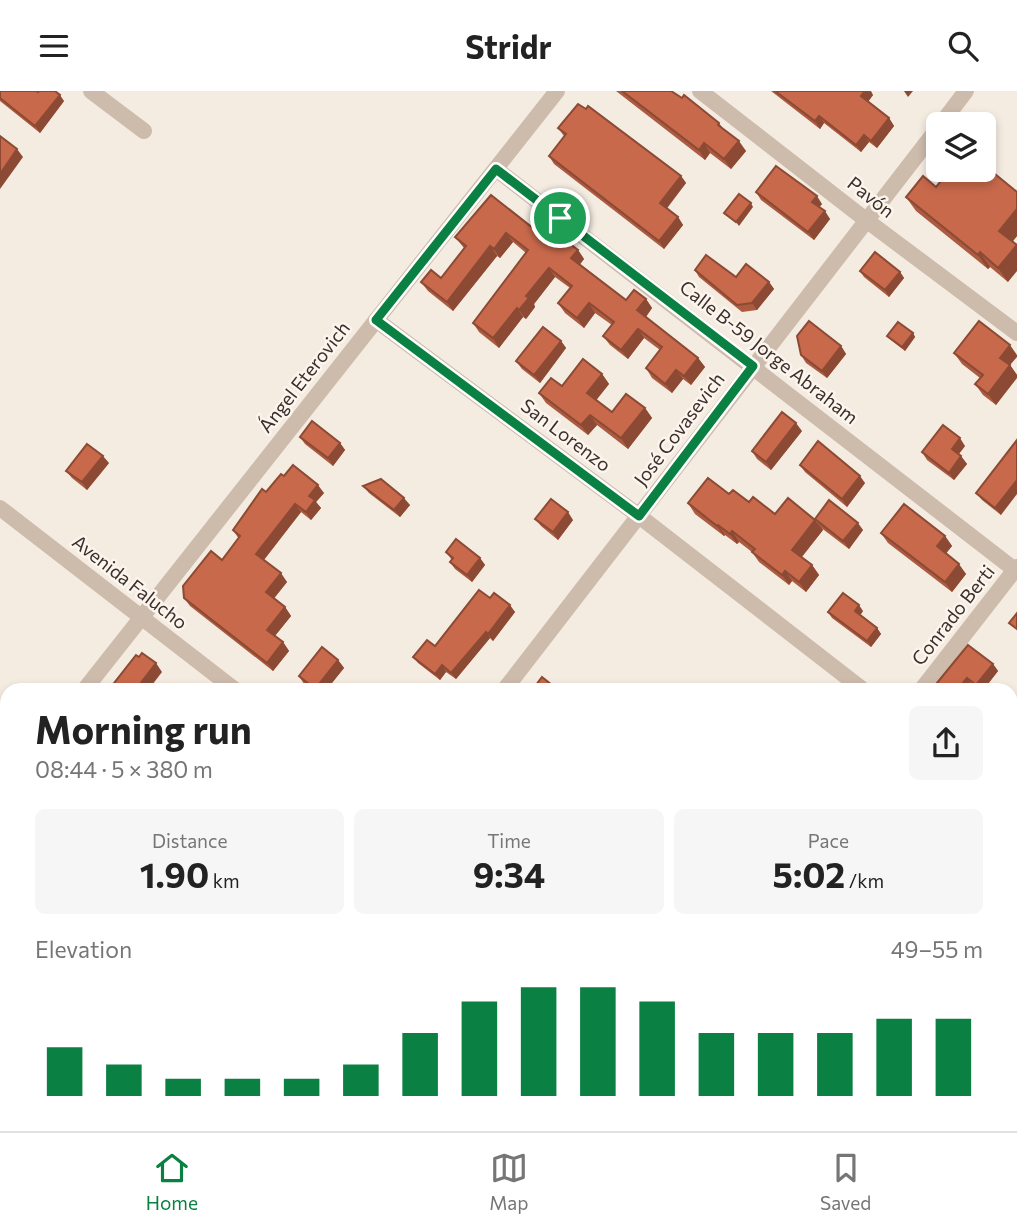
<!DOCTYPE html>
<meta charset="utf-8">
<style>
body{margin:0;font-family:Commissioner,sans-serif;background:#f6f6f6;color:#222;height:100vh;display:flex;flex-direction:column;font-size:26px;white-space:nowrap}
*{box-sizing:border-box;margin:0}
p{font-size:23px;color:#767676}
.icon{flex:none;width:38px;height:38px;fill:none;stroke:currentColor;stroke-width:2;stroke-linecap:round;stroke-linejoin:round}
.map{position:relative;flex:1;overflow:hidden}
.sheet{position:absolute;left:0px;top:592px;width:1018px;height:450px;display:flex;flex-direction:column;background:#fff;border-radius:21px 21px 0 0;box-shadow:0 4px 10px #0003}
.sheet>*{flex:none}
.buttons{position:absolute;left:926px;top:21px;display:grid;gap:14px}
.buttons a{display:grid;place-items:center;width:70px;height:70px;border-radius:10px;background:#fff;box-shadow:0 4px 10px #0003;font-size:35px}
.pin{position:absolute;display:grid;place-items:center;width:60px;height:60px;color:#fff;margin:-30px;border:4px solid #fff;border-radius:50%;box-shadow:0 2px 7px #0007}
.round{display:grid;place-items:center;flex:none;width:74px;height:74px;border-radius:10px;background:#f6f6f6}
.overview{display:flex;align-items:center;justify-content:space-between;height:119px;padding:0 35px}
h1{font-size:38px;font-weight:700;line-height:52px}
.metrics{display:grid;grid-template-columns:repeat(3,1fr);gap:10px;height:119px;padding:7px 35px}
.metrics div{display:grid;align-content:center;border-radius:10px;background:#f6f6f6;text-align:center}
.metrics b{font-size:35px;font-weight:700}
.metrics small{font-size:19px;font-weight:400}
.metrics p{font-size:19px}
.chart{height:196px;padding:14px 35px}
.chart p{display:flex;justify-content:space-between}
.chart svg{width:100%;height:126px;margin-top:7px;stroke:#0b8043;stroke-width:6}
header{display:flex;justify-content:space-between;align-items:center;height:91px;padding:0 35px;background:#fff;font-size:32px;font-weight:700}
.tabs{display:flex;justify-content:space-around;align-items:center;height:98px;border-top:2px solid #e0e0e0;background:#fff;font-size:19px;color:#767676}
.tabs a{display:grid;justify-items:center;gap:4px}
.tabs .selected{color:#0b8043}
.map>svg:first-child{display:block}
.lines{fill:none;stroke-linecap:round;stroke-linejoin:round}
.street{stroke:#cdbbac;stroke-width:16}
.wall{fill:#ac5a40}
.shaded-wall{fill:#8c4a34}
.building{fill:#c8694b;stroke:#8c4a34;stroke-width:2}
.route-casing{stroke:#fff;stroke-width:14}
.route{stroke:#0b8043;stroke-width:9}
.labels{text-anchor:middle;stroke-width:5;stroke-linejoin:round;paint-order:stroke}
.street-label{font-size:19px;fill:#3b302b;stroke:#fbf5ee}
</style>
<header><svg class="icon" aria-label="menu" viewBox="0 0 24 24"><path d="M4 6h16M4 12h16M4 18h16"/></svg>Stridr<svg class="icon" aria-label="search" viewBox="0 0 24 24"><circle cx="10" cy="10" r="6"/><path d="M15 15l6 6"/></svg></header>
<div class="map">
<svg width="1017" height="1040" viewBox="0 0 1017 1040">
<rect width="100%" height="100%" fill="#f4ebe1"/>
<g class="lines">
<g class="street">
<polyline points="91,0 144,40"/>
<polyline points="700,0 866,129 1017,242"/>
<polyline points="941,33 966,0"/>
<polyline points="496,78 1015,479"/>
<polyline points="376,229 639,425 862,598"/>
<polyline points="0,417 234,598"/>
<polyline points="85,598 557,0"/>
<polyline points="505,598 938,37"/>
<polyline points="922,598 1017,476"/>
<polyline points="0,708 7,699"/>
<polyline points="1012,783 1017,776"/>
<polyline points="1012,848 1017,852"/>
<polyline points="0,903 7,908"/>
<polyline points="1012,1010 1017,1003"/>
<polyline points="173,1034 181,1040"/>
<polyline points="802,1034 810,1040"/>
<polyline points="576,1040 581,1034"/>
<polyline points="988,1040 992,1034"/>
</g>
</g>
<g class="wall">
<polygon points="0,0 38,1 64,10 40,42 0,10"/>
<polygon points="616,0 671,0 719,32 724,39 746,60 731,78 710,62 705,69"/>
<polygon points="771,0 806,0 873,4 868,11 889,27 894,35 877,57 869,51 861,61 824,32 820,38"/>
<polygon points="558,37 681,85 686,92 666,117 678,126 683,134 664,158 554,73 549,65 564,45"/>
<polygon points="936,96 1017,101 1017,145 1012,151 1008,191 990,176 988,178 916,120 906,106"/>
<polygon points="756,101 822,113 819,116 830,128 814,149 761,109"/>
<polygon points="491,104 552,152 578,159 584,168 580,173 626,209 646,208 652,217 646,226 698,267 705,276 691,294 683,288 672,302 652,287 646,277 660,259 644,247 628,268 610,254 603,245 612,234 595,222 584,237 565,222 558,212 570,197 555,186 534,213 535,216 526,228 523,226 499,257 479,241 473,232 526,162 513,151 500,167 497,165 453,220 428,200 421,191 441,187 464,157 455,146"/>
<polygon points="695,179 736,186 769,191 774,198 757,219 742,221 699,186"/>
<polygon points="860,180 900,181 904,187 889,206 864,186"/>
<polygon points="913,242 915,246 905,260 890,248 887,245"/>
<polygon points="561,250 566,257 540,292 522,278 516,270"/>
<polygon points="841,255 846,263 827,287 806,272 801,264"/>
<polygon points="954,262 1010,274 1017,284 996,314 983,304 975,293 980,287 962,273"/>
<polygon points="602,283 609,293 596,309 612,321 645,317 652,327 628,358 597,334 588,344 546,312 539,302"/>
<polygon points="802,340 771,379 757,368 752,360"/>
<polygon points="300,346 340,352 345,359 333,375 305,353"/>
<polygon points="1017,349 1001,424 982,409 976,402"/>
<polygon points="965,355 959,363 967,373 954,389 927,369 922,361"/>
<polygon points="109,372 87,399 72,387 66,380"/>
<polygon points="800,374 865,392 847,416 805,381"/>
<polygon points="284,385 324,402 316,411 321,417 311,429 301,421 264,469 287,491 274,507 285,516 291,525 275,545 283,551 289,560 273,580 190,515 184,507 222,469 239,448 233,439 266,401"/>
<polygon points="363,395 410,414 400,426 369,402"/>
<polygon points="729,403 775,423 815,429 823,439 802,466 812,474 819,484 806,501 792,490 789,494 759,471 752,461 739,451 737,453 725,444 724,445 695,423 688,412"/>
<polygon points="535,428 573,429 558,449 541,435"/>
<polygon points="815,428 863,439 849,458 820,436"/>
<polygon points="881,442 945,445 952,455 946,462 966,483 952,501 888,452"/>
<polygon points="446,461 480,467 485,474 472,491 455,478 450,471 452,469"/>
<polygon points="490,507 515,521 493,550 490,547 456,588 446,581 440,589 418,572 413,566 435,555"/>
<polygon points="863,520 860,524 877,537 881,543 871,556 832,527 828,521"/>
<polygon points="338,569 344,577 327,598 311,598 304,593 299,585"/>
<polygon points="993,573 998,580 984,598 977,598 972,595 932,598"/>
<polygon points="0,954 7,959 7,1008 0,1000 0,995 2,992 0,990"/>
<polygon points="35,1034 60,1034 64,1037 91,1040 40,1040"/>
<polygon points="485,1034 512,1034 507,1040 492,1040"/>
<polygon points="708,1034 759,1034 766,1040 715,1040"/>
<polygon points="873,1034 939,1034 943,1040 881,1040"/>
</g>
<g class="shaded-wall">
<polygon points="865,0 871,0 873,4 866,13 861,5"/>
<polygon points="904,0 913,0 908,6"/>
<polygon points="60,4 64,10 40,42 35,35"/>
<polygon points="819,25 824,32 820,38 815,30"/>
<polygon points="889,27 894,35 877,57 871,50"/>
<polygon points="864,44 869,51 861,61 856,54"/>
<polygon points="739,50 746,60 731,78 724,68"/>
<polygon points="704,52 710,62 705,69 699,59"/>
<polygon points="17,58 23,66 0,98 0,83"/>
<polygon points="681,85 686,92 665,120 660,112"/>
<polygon points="817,105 822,113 818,118 812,111"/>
<polygon points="751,112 753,116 739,135 736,131"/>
<polygon points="1017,118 1017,145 1009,155 999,140"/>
<polygon points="825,120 830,128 814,149 808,141"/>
<polygon points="678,126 683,134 664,158 659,150"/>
<polygon points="506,142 513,151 500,167 494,158"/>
<polygon points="1017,154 1017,180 1008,191 998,177"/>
<polygon points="490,155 497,165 453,220 447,211"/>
<polygon points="578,159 584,168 578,176 571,167"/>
<polygon points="980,161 990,176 988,178 978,164"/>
<polygon points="549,177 555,186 534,213 535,216 526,228 519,219 526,205"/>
<polygon points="900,181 904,187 889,206 885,199"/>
<polygon points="769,191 774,198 757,219 752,212"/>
<polygon points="646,208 652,217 644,228 637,219"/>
<polygon points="589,212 595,222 584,237 577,227"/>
<polygon points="517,217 523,226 499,257 493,247"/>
<polygon points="638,238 644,247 628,268 621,259"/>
<polygon points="913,242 915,246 905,260 902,256"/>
<polygon points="561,250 566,257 540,292 534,284"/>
<polygon points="1010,254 1017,264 1017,266 1010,274 1017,284 1017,287 996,314 988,303 1000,267"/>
<polygon points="841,255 846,263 827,287 822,280"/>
<polygon points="698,267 705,276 691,294 684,285"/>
<polygon points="676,279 683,288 672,302 665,293"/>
<polygon points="602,283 609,293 594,312 587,302"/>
<polygon points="645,317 652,327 628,358 621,347"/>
<polygon points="590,324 597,334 588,344 581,334"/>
<polygon points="796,332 802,340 771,379 766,371"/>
<polygon points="960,347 965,355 957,365 952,358"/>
<polygon points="340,352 345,359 333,375 328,367"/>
<polygon points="103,365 109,372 87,399 82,391"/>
<polygon points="961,365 967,373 954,389 949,382"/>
<polygon points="860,385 865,392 847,416 842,408"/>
<polygon points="1017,389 1017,403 1001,424 995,417"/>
<polygon points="318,394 324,402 316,411 321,417 311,429 306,421 309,405"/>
<polygon points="404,407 410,414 400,426 394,419"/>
<polygon points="295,413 301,421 262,471 256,463"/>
<polygon points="568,421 573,429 558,449 553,441"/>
<polygon points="815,429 823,439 799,469 792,459"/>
<polygon points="858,432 863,439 849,458 843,450"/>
<polygon points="718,434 725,444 724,445 717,435"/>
<polygon points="732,440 739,451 737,453 730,443"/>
<polygon points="945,445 952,455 944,465 937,455"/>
<polygon points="480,467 485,474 472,491 467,484"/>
<polygon points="959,473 966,483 952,501 945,491"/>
<polygon points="812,474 819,484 806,501 799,491"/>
<polygon points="785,480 792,490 789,494 782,484"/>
<polygon points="281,482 287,491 272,510 266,501"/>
<polygon points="510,514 515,521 493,550 488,543"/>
<polygon points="859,514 863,520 859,526 855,520"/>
<polygon points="285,516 291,525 273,547 267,539"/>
<polygon points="877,537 881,543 871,556 867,550"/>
<polygon points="486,541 490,547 456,588 451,582"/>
<polygon points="283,551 289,560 273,580 267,572"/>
<polygon points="338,569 344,577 327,598 315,598"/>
<polygon points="156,572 162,581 149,598 138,598 137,597"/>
<polygon points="993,573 998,580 984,598 979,598 976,594"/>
<polygon points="442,574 446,581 440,589 435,583"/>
<polygon points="967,587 972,595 969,598 958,598"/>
<polygon points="6,924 7,925 7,938 0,947 0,931"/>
<polygon points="500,1034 512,1034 507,1040 496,1040"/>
<polygon points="939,1034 943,1040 934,1040"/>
</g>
<g class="building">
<polygon points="0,0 36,0 38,1 39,0 55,0 60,4 35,35 0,7"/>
<polygon points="622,0 671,0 682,7 684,4 719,32 718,34 739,50 724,68 704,52 699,59"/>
<polygon points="775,0 865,0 861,5 889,27 871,50 864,44 856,54 819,25 815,30"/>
<polygon points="578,13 586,18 588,15 681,85 660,112 678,126 659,150 549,65 566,43 558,37"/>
<polygon points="0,45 17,58 0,83"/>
<polygon points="984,74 1017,101 1017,118 999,140 1017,154 998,177 980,161 978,164 906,106 923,85 936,96 950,79 984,79"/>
<polygon points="776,75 817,105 812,111 825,120 808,141 756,101"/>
<polygon points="739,103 751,112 736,131 724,122"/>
<polygon points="491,104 552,152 558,144 578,159 571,167 626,209 634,199 646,208 637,219 698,267 684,285 676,279 665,293 646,277 662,256 638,238 621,259 603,245 614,231 589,212 577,227 558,212 572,195 549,177 526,205 529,207 519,219 517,217 493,247 473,232 528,159 506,142 494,158 490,155 447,211 421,191 431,179 441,187 466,155 455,146"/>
<polygon points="875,161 900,181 885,199 860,180"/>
<polygon points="706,164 736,186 746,173 769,191 752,212 737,214 695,179"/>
<polygon points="809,230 841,255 822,280 801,264 797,245"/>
<polygon points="979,230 1010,254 1000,267 1010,274 988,303 975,293 983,284 954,262"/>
<polygon points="898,231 913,242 902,256 887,245"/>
<polygon points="543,236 561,250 534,284 516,270"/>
<polygon points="583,268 602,283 587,302 612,321 626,303 645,317 621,347 590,324 581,334 539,302 551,287 562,295"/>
<polygon points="782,321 796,332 766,371 752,360"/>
<polygon points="312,330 340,352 328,367 300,346"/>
<polygon points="943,334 960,347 952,358 961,365 949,382 922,361"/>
<polygon points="1017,349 1017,389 995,417 976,402"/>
<polygon points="818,350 860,385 842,408 800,374"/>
<polygon points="87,353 103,365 82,391 66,380"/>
<polygon points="293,374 318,394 309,405 315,409 306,421 295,413 256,463 281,482 266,501 285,516 267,539 283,551 267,572 184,507 183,495 211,460 222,469 240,445 233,439 262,398 266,401 281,383 284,385"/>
<polygon points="708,387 729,403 733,399 749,411 753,406 775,423 788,407 815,429 792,459 812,474 799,491 785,480 782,484 752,461 755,458 732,440 730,443 718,434 717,435 688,412"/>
<polygon points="381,388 404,407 394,419 363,395"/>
<polygon points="551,408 568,421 553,441 535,428"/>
<polygon points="829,409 858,432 843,450 815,428"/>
<polygon points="904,413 945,445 937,455 959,473 945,491 881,442"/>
<polygon points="456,448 480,467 467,484 450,471 453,467 446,461"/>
<polygon points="479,499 490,507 494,502 510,514 488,543 486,541 451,582 442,574 435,583 413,566 427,549 435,555"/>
<polygon points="843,502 859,514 855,520 877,537 867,550 828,521"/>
<polygon points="1017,522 1017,538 1009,532"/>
<polygon points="968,554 993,573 976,594 967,587 958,598 932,598"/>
<polygon points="322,556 338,569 315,598 299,585"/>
<polygon points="142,562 156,572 137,597 139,598 115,598 111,596 136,564 139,566"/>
<polygon points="542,586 557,598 533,598"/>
<polygon points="1012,638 1017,642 1017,671 1012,666"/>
<polygon points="0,919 6,924 0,931"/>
<polygon points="0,954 7,959 7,1004 0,998 0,995 4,989 0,986"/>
<polygon points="37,1034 60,1034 64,1037 66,1034 84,1034 91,1040 44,1040"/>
<polygon points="489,1034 500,1034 496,1040"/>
<polygon points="616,1034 648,1034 649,1035 645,1040 622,1040"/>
<polygon points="714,1034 759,1034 766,1040 721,1040"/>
<polygon points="880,1034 939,1034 934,1040 887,1040"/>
</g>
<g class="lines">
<g class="route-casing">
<polygon id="route" points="496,78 753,275 639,425 376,229"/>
</g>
<use href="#route" class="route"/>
</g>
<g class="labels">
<g class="street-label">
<text transform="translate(871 106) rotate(38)" y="7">Pavón</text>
<text transform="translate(769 261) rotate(38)" y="7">Calle B-59 Jorge Abraham</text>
<text transform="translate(304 286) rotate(-52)" y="7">Ángel Eterovich</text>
<text transform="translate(679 338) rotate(-53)" y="7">José Covasevich</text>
<text transform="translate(566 344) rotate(37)" y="7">San Lorenzo</text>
<text transform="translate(130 491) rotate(38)" y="7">Avenida Falucho</text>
<text transform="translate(953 524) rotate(-52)" y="7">Conrado Berti</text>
</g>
</g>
</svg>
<div class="buttons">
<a><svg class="icon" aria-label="layers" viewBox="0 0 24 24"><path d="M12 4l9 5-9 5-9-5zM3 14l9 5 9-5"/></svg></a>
</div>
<div class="pin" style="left:560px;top:127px;background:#1e9e55"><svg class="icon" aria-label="arrive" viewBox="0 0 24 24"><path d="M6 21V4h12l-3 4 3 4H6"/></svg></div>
<section class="sheet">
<div class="overview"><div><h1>Morning run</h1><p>08:44 · 5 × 380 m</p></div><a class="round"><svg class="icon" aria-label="share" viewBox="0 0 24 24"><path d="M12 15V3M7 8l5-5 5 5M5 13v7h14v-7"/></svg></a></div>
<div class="metrics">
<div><p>Distance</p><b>1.90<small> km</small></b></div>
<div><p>Time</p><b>9:34</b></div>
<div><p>Pace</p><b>5:02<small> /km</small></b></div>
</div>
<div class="chart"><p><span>Elevation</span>49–55 m</p>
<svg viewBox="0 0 160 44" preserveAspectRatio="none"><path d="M5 44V27M15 44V33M25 44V38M35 44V38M45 44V38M55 44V33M65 44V22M75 44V11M85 44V6M95 44V6M105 44V11M115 44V22M125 44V22M135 44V22M145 44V17M155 44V17"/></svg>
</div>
</section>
</div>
<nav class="tabs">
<a class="selected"><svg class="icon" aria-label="home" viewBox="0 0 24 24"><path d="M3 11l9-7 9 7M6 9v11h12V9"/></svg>Home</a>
<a><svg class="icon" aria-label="map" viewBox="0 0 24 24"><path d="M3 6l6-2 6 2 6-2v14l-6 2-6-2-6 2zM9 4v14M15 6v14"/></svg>Map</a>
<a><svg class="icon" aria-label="saved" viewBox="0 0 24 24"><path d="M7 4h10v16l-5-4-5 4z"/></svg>Saved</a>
</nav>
